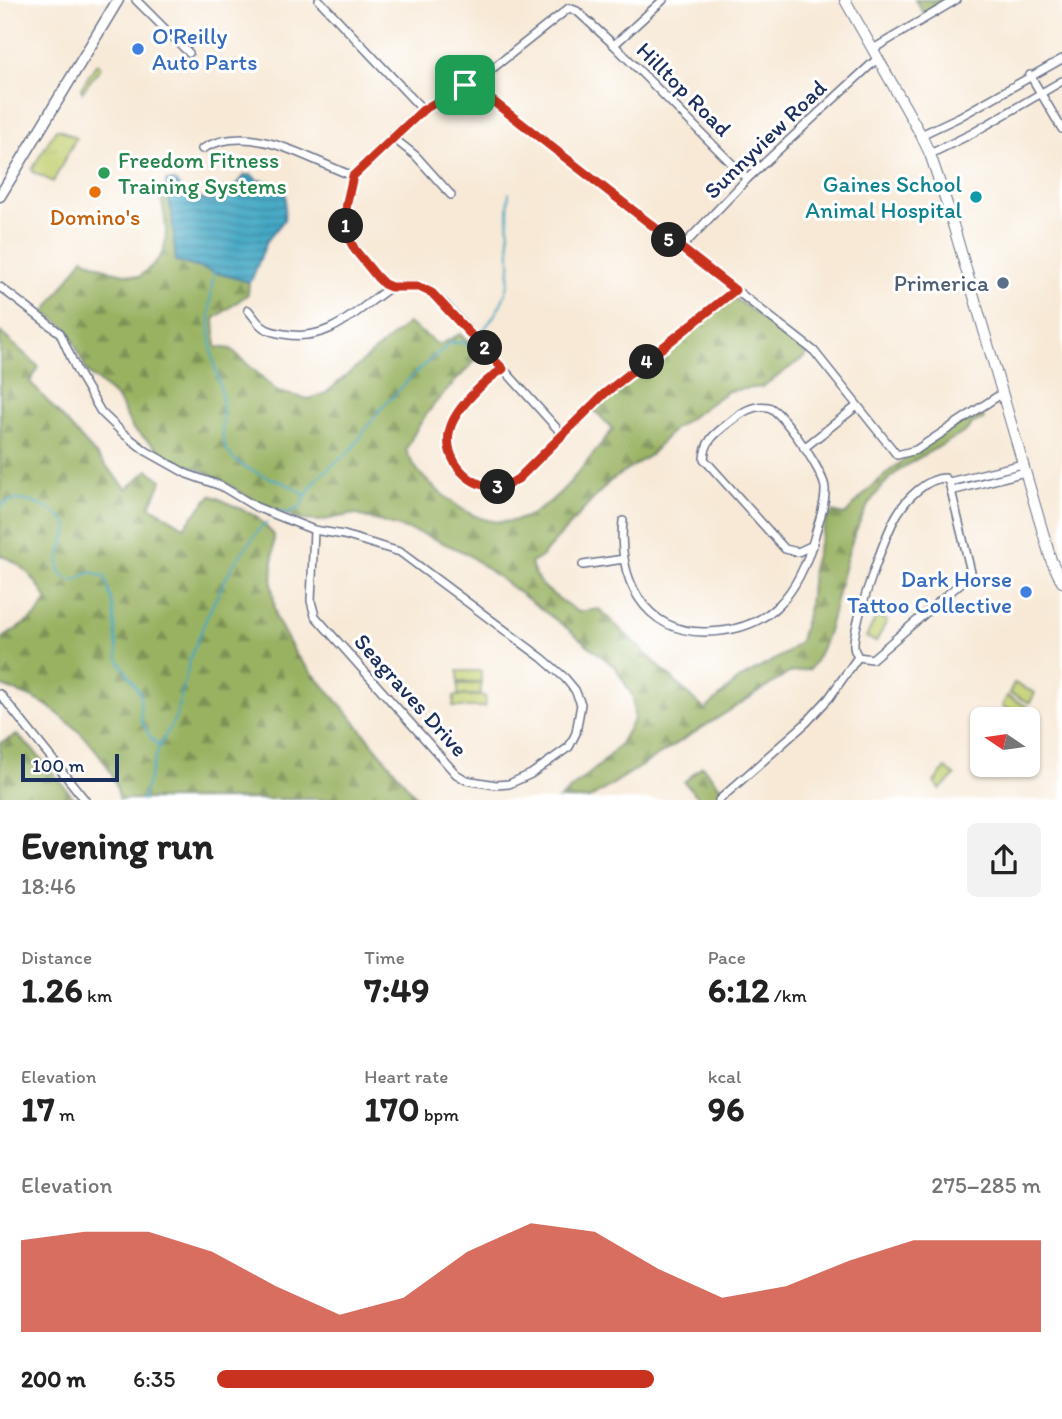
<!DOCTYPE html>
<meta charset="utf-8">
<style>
body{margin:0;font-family:Itim,sans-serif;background:#f2f2f2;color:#222;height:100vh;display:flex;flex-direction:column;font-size:26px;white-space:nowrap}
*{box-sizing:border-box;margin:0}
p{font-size:23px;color:#767676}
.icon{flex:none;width:38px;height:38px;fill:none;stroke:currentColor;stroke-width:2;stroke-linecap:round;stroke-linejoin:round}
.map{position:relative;height:800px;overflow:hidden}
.details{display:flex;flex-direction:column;background:#fff;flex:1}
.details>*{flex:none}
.needle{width:46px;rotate:283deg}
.buttons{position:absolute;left:970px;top:707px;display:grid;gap:14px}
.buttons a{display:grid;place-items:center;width:70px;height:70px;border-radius:10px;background:#fff;box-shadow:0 2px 5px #0004;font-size:35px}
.scale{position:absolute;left:21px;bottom:18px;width:98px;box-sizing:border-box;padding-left:7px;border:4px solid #1b2f5e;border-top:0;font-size:19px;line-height:24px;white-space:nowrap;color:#1b2f5e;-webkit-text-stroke:5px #fff;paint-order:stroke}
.pin{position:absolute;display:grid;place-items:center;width:60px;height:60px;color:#fff;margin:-30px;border-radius:14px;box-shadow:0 4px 10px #0006}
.km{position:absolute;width:35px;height:35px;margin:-18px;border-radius:50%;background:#222;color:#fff;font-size:19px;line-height:35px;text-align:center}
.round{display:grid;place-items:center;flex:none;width:74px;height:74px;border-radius:10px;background:#f2f2f2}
.overview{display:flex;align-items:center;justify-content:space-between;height:119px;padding:0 21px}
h1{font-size:38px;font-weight:800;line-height:52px}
.metrics{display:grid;grid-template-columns:repeat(3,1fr);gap:10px;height:119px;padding:7px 21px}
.metrics div{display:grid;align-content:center}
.metrics b{font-size:35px;font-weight:800}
.metrics small{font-size:19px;font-weight:400}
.metrics p{font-size:19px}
.chart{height:196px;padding:14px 21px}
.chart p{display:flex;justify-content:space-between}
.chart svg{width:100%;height:126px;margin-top:7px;fill:#c8321e;opacity:.7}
ul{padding:0 21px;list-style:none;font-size:23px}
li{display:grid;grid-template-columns:112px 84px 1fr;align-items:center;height:52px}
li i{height:18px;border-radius:9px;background:#c8321e}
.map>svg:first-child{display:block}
.grass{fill:url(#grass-tufts);stroke:#6e7f67;stroke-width:2}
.forest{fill:url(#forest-firs);stroke:#5a7060;stroke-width:2}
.pitch{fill:#c2cf70;stroke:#6e7f67;stroke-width:2}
.water{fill:url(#water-rules);stroke:#2f6b90;stroke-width:2}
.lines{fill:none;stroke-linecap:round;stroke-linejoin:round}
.stream{stroke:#43a7c3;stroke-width:2}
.minor-casing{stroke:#687088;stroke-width:10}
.secondary-casing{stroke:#687088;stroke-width:12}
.trunk-casing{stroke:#687088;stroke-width:13}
.minor{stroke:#fff;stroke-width:7}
.secondary{stroke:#fff;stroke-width:10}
.trunk{stroke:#fff;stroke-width:10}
.route-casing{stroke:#fff;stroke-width:14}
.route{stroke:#c8321e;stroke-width:9}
.shop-dot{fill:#3f7fe0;stroke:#fff;stroke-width:2.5}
.leisure-dot{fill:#2e9e5b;stroke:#fff;stroke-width:2.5}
.food-dot{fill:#e8710a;stroke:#fff;stroke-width:2.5}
.culture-dot{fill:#0f9aa8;stroke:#fff;stroke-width:2.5}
.service-dot{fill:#5c6f8a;stroke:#fff;stroke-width:2.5}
.labels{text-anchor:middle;stroke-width:6;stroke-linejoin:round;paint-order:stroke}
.shop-label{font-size:23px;fill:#366cbe;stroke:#fff;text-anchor:start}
.street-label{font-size:23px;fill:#1b2f5e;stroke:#fff}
.leisure-label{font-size:23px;fill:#27864d;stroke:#fff;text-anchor:start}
.culture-label{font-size:23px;fill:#0d838f;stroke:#fff;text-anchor:end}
.food-label{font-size:23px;fill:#c56008;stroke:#fff}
.service-label{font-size:23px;fill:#4e5e75;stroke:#fff;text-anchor:end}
</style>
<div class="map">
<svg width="1062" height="800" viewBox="0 0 1062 800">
<defs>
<pattern id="grass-tufts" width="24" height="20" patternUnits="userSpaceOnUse" patternTransform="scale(1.75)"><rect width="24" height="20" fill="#c2cf70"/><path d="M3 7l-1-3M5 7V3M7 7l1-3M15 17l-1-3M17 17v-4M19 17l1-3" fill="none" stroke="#a6b263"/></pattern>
<pattern id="forest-firs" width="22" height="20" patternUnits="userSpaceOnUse" patternTransform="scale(1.75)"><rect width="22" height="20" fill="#99b262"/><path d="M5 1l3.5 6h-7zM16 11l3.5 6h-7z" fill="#7c9154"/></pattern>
<pattern id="water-rules" width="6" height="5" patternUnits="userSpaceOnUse" patternTransform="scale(1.75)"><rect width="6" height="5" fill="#43a7c3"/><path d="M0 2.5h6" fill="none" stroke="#3788a2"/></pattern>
</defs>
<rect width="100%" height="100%" fill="#fff"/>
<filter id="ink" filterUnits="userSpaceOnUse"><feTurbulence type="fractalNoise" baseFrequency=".0143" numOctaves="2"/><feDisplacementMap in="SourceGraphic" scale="14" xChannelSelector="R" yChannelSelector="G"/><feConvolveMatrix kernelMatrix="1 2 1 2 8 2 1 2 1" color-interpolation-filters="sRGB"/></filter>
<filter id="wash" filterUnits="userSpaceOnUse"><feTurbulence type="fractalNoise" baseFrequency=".00686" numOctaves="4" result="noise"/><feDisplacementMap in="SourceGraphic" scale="28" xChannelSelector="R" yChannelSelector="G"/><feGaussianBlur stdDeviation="1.57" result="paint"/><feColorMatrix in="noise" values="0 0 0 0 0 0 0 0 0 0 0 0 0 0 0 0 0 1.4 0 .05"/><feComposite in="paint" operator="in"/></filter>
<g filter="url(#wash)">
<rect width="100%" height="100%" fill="#f7e9d6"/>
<g class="grass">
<polygon points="97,63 101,67 82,92 81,88"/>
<polygon points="56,129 59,129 76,138 53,182 33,172 32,169"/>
<polygon points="946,768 955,776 940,789 934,782"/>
</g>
<g class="forest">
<polygon points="915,0 948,0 924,14"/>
<path d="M166 186 172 212 176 261 249 282 248 294 214 319 216 347 231 349 278 392 309 399 326 393 408 323 439 345 460 334 481 355C451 386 423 410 406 450 415 473 433 487 452 502 526 559 570 481 613 429L595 411 619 387 734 298 797 342 806 356 762 387 728 391 674 429 650 455 609 482 539 559 531 563C535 587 559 598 578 612L599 609 705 710 739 679 785 654 800 641 809 607 812 569 826 520 833 512 845 515C884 469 928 440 981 412L984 419 973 423 965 432C945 444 923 454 904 467 862 496 850 542 839 588 832 617 827 645 810 669L789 673 589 799H559L602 763 619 745 634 719 633 697 616 668 568 629 466 553 423 534 354 514 319 521 301 520 255 501 207 472 173 460 133 429 117 398 87 372 68 329 45 312 83 258 111 271 139 277C148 269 161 260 164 248 169 231 163 208 160 191Z"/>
<path d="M0 332 39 367 30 382 127 489 148 470 162 480 150 506 184 527 211 495 256 516 274 535 272 586 276 618 296 655 347 712 418 799H119C114 761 79 729 49 707 36 697 16 692 0 685V640L36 616 47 600C35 578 23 564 0 555Z"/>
<polygon points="17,735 34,751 75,799 0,799 0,743"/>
<polygon points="702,766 723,790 713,799 700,799 684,782"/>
</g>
<g class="pitch">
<polygon points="877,616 887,621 876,642 866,637"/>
<rect x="458" y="671" width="23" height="11"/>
<polygon points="1014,683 1035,693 1030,703 1009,693"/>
<rect x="458" y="684" width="23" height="11"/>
<polygon points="454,696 485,696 485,707 453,707"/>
<polygon points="1007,696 1028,707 1023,716 1002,706"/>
</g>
<polygon class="water" points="245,175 251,175 258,180 278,183 285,190 286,198 284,220 267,241 252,279 249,282 176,261 172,212 167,193 166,181 175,181 184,193 208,201 215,200 227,195"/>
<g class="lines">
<g class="stream">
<path d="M214 272C209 300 208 329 213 357 215 372 221 385 222 399 225 420 216 445 235 460 256 478 285 478 306 496"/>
<path d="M479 335C528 280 503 255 509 193"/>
<path d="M0 507C3 505 7 502 10 501 26 496 61 512 68 526 67 541 49 568 66 577 70 580 71 581 76 580 81 578 86 574 91 572L105 577 113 606 118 659 140 693 141 720 149 735 159 747"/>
<polyline points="278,510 285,514 300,508 310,488 321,475 353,448 377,413 414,374 450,343 461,342 470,346 473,342"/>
<polyline points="142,800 159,747 176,717 190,659 208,614 232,566 261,527 268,522"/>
</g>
</g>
</g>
<g filter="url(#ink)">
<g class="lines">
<g class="minor-casing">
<g id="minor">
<polyline points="136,0 189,53"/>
<polyline points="319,0 423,110"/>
<polyline points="614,45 663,0"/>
<polyline points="873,49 956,0"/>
<polyline points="1030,75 1062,129"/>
<polyline points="471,84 814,351 897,455 916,450 1001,394"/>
<polyline points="921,135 959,117 1062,59"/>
<polyline points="392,137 416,156 451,195"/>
<path d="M202 149C251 121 307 159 353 176"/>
<polyline points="930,154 971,134 1062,81"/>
<polyline points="680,249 747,179 878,58"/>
<polyline points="0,287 60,333 77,371 101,412 124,434 146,451 187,474 221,486 256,507 314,530"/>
<path d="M248 310C253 315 257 323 263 327 268 331 277 333 284 334 330 343 356 310 391 287"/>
<path d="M503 369C485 379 455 409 450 429 441 459 472 493 503 486 509 485 513 482 518 479L604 394 735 290"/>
<polyline points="562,434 445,304 432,293 419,287 391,287 384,284 361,259 346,230 345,212 353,176 423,110 465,85 478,80 569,8 577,11 614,45 747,179"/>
<polyline points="804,448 857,406"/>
<path d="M945 478 949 482 971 572 962 582 872 659 858 657C857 654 854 651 854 647 852 626 886 532 898 513 907 498 927 478 945 478Z"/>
<polyline points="949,482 1023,464"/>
<polyline points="951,491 1025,472"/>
<path d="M623 521C617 577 643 633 706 632 771 631 799 593 815 535 819 520 826 504 825 488 824 473 782 410 768 407 753 404 741 413 730 422 716 433 705 440 704 459L785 549 798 552 813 545"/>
<polygon points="314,530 344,535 400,552 542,658 565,678 575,690 581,704 576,733 569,747 531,774 509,784 496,785 466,780 456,774 315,616 311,601"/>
<polyline points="583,565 624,559"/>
<polyline points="0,694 85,800"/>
<polyline points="719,800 806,723 829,698 858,657"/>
</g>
</g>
<g class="secondary-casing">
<polyline id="secondary" points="845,0 921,135 930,154 947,204 1051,560 1062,582"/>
</g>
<g class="trunk-casing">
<polyline id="trunk" points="0,196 118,0"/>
</g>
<use href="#minor" class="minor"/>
<use href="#secondary" class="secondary"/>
<use href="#trunk" class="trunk"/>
</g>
</g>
<g class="lines" filter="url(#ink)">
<g class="route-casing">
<path id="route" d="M471 84 735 290 604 394 518 479C513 482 509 485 503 486 472 493 441 459 450 429 455 409 485 380 503 369L432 293 419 287H391L384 284 377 277 355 250 348 237 345 219 347 202 353 176 423 110 465 85Z"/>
</g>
<use href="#route" class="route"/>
</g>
<g class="shop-dot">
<circle cx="138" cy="49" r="7"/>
<circle cx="1026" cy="592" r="7"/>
</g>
<circle class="leisure-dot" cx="104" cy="173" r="7"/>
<circle class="food-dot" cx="95" cy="192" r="7"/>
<circle class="culture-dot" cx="976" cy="197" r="7"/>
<circle class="service-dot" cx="1003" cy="283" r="7"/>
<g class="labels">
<g class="shop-label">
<text x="152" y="44">O'Reilly<tspan x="152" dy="26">Auto Parts</tspan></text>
<text x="1012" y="587" text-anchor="end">Dark Horse<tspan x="1012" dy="26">Tattoo Collective</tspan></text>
</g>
<g class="street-label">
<text transform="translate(684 89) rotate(45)" y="8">Hilltop Road</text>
<text transform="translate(765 139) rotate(-44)" y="8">Sunnyview Road</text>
<text transform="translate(411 695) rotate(48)" y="8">Seagraves Drive</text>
</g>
<g class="leisure-label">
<text x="118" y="168">Freedom Fitness<tspan x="118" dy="26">Training Systems</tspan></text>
</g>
<g class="culture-label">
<text x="962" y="192">Gaines School<tspan x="962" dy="26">Animal Hospital</tspan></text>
</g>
<g class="food-label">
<text x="95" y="225">Domino's</text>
</g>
<g class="service-label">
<text x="989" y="291">Primerica</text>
</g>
</g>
</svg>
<div class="buttons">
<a><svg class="needle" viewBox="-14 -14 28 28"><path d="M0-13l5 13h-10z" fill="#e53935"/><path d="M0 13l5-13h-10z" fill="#767676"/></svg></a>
</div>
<div class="scale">100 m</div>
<div class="pin" style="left:465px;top:85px;background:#1e9e55"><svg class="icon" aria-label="arrive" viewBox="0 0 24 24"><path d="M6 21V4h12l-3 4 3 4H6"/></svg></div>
<b class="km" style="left:346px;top:226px">1</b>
<b class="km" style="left:485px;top:348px">2</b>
<b class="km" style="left:498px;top:487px">3</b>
<b class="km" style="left:647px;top:362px">4</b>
<b class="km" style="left:669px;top:240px">5</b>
</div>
<section class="details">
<div class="overview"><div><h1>Evening run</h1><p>18:46</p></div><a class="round"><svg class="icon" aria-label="share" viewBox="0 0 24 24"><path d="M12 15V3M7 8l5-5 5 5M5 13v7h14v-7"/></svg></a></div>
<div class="metrics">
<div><p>Distance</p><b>1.26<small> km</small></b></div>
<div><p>Time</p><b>7:49</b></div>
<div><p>Pace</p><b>6:12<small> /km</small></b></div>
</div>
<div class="metrics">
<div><p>Elevation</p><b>17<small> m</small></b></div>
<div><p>Heart rate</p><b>170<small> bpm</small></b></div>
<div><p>kcal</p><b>96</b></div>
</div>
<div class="chart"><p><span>Elevation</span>275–285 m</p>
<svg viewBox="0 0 160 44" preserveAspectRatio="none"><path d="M0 44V12L10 9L20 9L30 16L40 28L50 38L60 32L70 16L80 6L90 9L100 22L110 32L120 28L130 19L140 12L150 12L160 12V44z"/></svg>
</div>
<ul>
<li><b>200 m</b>6:35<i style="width:53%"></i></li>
</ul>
</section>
